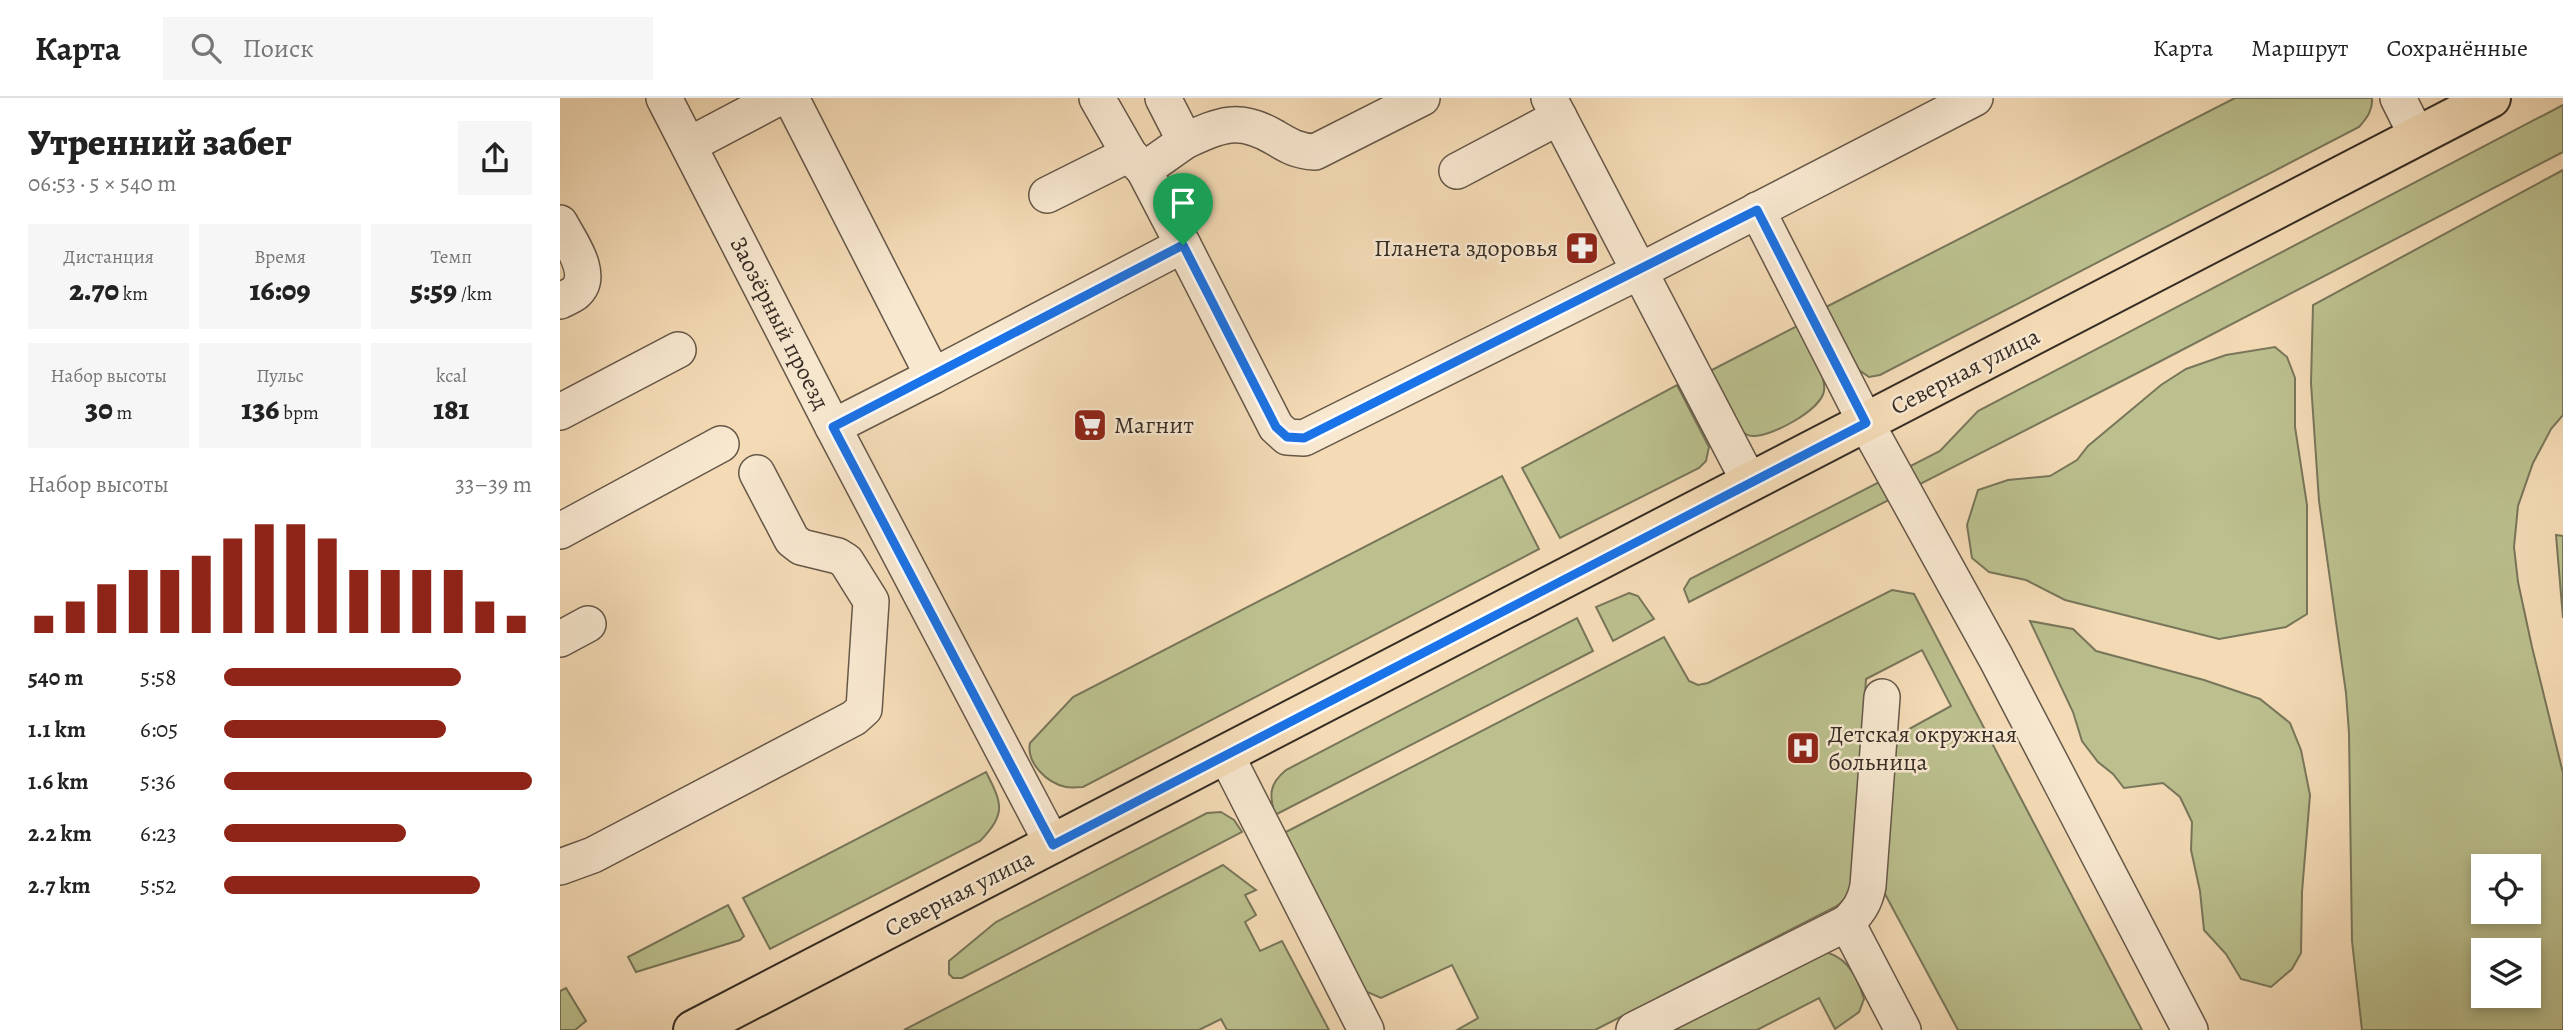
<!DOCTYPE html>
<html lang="ru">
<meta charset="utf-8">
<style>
body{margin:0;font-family:Alegreya,serif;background:#f6f6f6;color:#222;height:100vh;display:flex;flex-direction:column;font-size:26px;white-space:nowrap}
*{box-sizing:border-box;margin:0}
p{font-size:23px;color:#767676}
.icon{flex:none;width:38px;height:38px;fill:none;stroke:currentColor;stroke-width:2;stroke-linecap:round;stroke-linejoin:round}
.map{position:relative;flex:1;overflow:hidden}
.side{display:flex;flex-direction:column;background:#fff;width:560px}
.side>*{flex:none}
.tools{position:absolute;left:1911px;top:756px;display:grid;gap:14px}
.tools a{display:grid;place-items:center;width:70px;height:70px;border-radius:0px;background:#fff;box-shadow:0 4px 10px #0003;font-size:35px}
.pin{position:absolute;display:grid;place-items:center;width:60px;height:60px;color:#fff;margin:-72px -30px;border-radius:50% 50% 50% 0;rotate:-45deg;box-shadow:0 0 7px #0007}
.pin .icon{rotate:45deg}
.round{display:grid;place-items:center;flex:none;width:74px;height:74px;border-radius:0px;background:#f6f6f6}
.head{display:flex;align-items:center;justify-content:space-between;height:119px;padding:0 28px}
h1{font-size:38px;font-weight:800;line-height:52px}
.metrics{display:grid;grid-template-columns:repeat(3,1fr);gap:10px;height:119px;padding:7px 28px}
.metrics div{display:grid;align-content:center;border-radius:0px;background:#f6f6f6;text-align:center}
.metrics b{font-size:30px;font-weight:800}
.metrics small{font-size:19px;font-weight:400}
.metrics p{font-size:19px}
.chart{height:196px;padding:14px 28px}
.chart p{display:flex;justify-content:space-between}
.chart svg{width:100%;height:126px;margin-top:7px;stroke:#8f2418;stroke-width:6}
ul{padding:0 28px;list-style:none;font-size:23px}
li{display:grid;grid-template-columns:112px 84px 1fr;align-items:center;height:52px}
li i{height:18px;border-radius:9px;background:#8f2418}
header{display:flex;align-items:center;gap:42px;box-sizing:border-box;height:98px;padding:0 35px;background:#fff;border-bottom:2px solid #e0e0e0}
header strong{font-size:33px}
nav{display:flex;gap:38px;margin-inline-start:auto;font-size:24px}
.search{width:490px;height:63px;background:#f6f6f6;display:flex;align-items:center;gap:18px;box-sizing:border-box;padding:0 24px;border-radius:0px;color:#767676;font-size:26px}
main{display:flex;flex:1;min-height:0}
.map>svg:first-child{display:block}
.green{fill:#bbc08e;stroke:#78765a;stroke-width:2;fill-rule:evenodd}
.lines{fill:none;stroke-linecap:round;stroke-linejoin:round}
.minor-casing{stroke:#665849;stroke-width:38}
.major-casing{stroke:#362d25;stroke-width:42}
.minor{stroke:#f8e8d0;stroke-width:35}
.major{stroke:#f4dbb6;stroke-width:38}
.route-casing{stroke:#fff;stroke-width:14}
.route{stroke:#1a73e8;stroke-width:9}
.labels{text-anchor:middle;stroke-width:5;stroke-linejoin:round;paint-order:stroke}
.poi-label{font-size:24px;fill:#362d25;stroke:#f8e8d0;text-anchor:start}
.street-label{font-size:24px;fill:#362d25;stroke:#f8e8d0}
</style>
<header>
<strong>Карта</strong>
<div class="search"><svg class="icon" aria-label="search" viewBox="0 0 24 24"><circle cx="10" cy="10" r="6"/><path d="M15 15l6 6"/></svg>Поиск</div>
<nav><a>Карта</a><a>Маршрут</a><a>Сохранённые</a></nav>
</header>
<main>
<section class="side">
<div class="head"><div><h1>Утренний забег</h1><p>06:53 · 5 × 540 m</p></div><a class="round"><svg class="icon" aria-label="share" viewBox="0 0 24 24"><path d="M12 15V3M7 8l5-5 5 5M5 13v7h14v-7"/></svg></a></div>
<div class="metrics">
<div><p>Дистанция</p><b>2.70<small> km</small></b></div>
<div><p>Время</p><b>16:09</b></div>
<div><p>Темп</p><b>5:59<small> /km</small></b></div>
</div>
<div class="metrics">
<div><p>Набор высоты</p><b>30<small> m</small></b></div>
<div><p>Пульс</p><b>136<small> bpm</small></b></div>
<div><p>kcal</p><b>181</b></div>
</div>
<div class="chart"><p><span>Набор высоты</span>33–39 m</p>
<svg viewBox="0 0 160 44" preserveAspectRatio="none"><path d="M5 44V38M15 44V33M25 44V27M35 44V22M45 44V22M55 44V17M65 44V11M75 44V6M85 44V6M95 44V11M105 44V22M115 44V22M125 44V22M135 44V22M145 44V33M155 44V38"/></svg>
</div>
<ul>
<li><b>540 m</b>5:58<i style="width:77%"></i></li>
<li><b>1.1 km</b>6:05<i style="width:72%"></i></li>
<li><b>1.6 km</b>5:36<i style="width:100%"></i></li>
<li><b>2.2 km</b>6:23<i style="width:59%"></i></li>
<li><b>2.7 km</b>5:52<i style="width:83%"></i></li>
</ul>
</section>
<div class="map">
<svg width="2003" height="932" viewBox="0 0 2003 932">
<rect width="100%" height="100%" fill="#f4dbb6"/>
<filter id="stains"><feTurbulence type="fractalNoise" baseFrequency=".00286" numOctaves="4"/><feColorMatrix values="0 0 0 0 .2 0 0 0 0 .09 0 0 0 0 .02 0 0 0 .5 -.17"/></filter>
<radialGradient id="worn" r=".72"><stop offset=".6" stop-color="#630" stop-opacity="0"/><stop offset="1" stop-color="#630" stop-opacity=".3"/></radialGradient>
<g class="green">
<path d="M1675 0H1812C1813 12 1807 20 1799 29L1320 277 1309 279 1299 272 1266 209Z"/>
<polygon points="2003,7 2003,54 1595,266 1129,504 1124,491 1130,481 1380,353 1418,313"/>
<path d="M2003 72V317L1991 331 1973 365 1958 408 1954 449 1958 484 1972 549 2003 675V932H1802L1792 843 1789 635 1786 595 1759 403 1751 285 1753 207ZM1923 768H1969V814H1923ZM1923 852H1969V898H1923Z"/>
<path d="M1237 228C1245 244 1267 276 1264 293 1261 312 1211 339 1193 338 1187 338 1184 335 1179 331L1148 274Z"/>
<polygon points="1715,249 1727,259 1735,280 1735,329 1747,407 1747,516 1726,529 1659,541 1505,502 1466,482 1429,474 1412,460 1407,427 1418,392 1448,382 1490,378 1517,362 1528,348 1601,287 1626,271 1666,257"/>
<polygon points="1117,287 1149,349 1146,363 1139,370 1000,440 962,370"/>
<path d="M942 378 979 451 523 689C517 689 511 690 506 689 487 685 466 665 470 645L513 599Z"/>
<polygon points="1996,437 2003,438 2003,520"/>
<path d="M1332 492 1354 496 1582 932H1398L1325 796 1333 649 1340 636 1391 608 1362 552 1306 581 1294 773C1292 788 1290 798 1277 808L1035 932H897L918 920 892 867 821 900 807 894 802 889 722 736 1104 539 1129 583 1138 587 1148 585Z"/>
<polygon points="1069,495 1078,498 1094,521 1053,543 1036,509"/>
<path d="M1017 520 1033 553 715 717C709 697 709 686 726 672Z"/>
<polygon points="1470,523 1513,531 1536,553 1644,582 1700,601 1730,625 1741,652 1750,697 1742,794 1741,855 1732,871 1711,889 1681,881 1666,856 1644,832 1640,793 1631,752 1632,724 1620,699 1603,685 1564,690 1553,676 1538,664 1522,643 1513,614"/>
<path d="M426 674C442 705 447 716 420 743L210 851 183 800Z"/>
<polygon points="661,714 674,722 682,734 402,880 393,880 389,876 389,863 436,824 647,715"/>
<polygon points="663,767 696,792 685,797 696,817 685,824 700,853 722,843 769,932 667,932 661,921 639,932 344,932"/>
<polygon points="168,807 184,838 180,842 76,874 68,859"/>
<path d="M1263 854C1286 857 1298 880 1304 901L1299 914 1275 931 1259 900 1197 932H1108Z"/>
<polygon points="6,890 26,923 15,932 0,932 0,893"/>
</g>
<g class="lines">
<g class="minor-casing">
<g id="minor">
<polyline points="104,0 273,329 493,747"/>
<polyline points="231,0 373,278 623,147 716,329 727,339 744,340 1078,174 1415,0"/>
<polyline points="537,0 569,56 584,72"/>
<polyline points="603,0 625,43 584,72 623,147"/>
<polyline points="989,0 1190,385"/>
<polyline points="1838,0 1857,38"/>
<path d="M625 43C660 27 678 18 714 39 729 48 737 53 755 54L862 0"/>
<polyline points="129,47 218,0"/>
<polyline points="897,73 999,19"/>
<polyline points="487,97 569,56"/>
<polyline points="1197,112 1306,325 1436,560 1630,932"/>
<path d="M0 125C9 143 36 177 15 195 11 198 4 201 0 203"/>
<polyline points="0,314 118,252"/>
<polyline points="273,329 373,278"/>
<polyline points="0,433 161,346"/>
<polyline points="0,541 28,526"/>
<polyline points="666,657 806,932"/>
<polyline points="0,769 33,757 294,620 304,611 311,503 286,463 278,458 241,449 232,442 197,375"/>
<path d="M1287 825C1299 813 1305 804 1308 788L1322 599"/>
<polyline points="1074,932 1287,825 1343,932"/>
</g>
</g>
<g class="major-casing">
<polyline id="major" points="133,932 1931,0"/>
</g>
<use href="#minor" class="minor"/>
<use href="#major" class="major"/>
</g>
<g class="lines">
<g class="route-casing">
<polygon id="route" points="1197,112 1306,325 493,747 273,329 623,147 716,329 727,339 744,340"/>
</g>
<use href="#route" class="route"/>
</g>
<defs>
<g id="pharmacy-square" transform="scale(1.75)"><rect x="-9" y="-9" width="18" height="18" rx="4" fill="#8f2418" stroke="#f8e8d0"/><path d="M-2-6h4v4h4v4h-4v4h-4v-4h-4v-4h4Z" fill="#fff"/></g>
<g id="supermarket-square" transform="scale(1.75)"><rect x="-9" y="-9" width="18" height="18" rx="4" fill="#8f2418" stroke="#f8e8d0"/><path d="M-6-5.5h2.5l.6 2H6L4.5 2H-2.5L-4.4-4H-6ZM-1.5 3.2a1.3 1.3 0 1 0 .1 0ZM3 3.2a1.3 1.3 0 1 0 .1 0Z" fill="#fff"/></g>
<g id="hospital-square" transform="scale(1.75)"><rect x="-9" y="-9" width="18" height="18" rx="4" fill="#8f2418" stroke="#f8e8d0"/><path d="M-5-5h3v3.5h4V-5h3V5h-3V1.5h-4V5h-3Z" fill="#fff"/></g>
</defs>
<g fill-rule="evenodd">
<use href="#pharmacy-square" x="1022" y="150"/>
<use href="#supermarket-square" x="530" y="327"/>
<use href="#hospital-square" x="1243" y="650"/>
</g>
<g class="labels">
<g class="poi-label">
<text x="998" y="158" text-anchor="end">Планета здоровья</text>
<text x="554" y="335">Магнит</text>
<text x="1268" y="644">Детская окружная<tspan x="1268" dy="28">больница</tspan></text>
</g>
<g class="street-label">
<text transform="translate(220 225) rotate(63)" y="8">Заозёрный проезд</text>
<text transform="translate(1405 273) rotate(-27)" y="8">Северная улица</text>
<text transform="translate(399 795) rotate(-27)" y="8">Северная улица</text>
</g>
</g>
<rect width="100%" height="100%" filter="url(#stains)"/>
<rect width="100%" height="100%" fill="url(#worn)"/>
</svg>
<div class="tools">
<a><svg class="icon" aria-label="locate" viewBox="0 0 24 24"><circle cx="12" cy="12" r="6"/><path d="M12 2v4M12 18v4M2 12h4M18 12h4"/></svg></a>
<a><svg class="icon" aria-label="layers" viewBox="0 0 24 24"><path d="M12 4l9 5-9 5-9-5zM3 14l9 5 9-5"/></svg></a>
</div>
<div class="pin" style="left:623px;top:147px;background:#1e9e55"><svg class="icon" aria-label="arrive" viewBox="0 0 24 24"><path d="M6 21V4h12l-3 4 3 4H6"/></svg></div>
</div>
</main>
